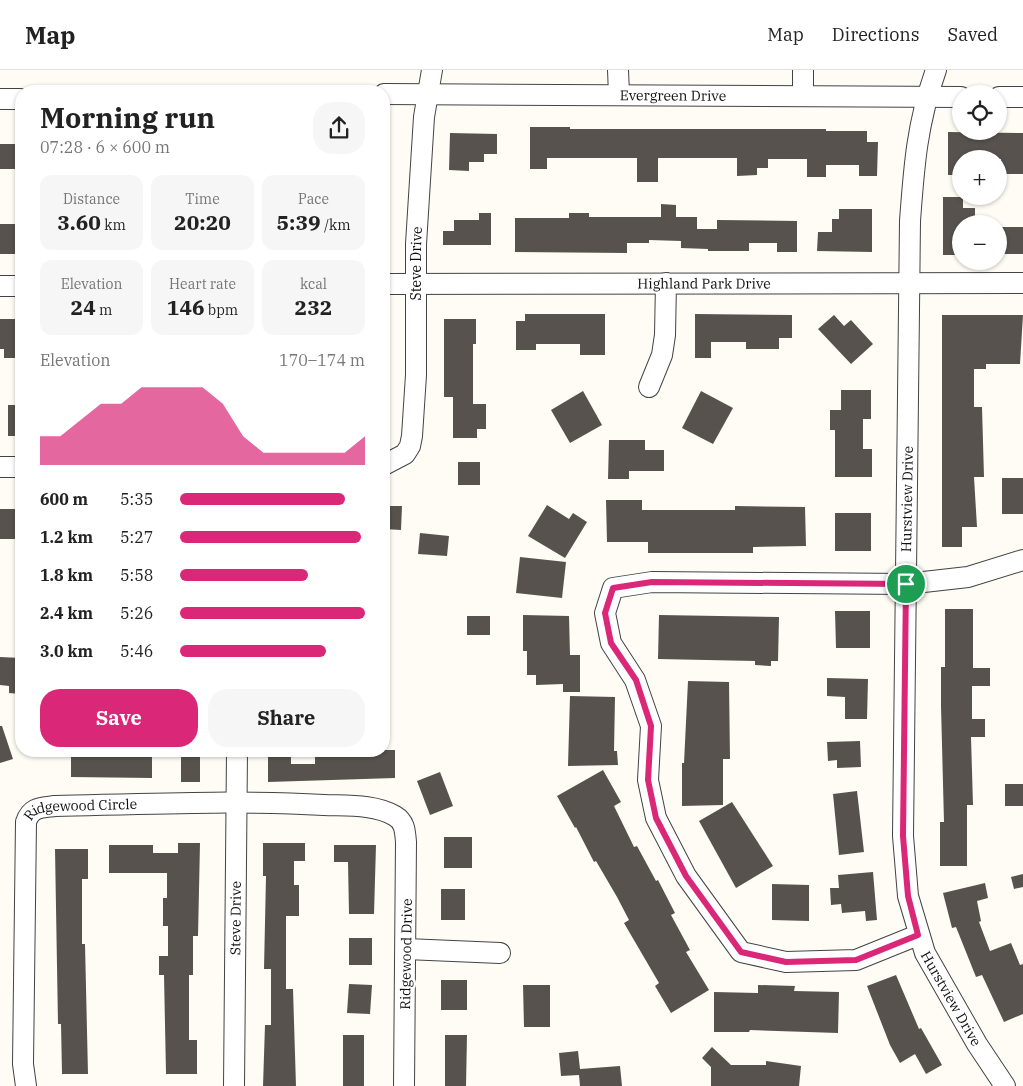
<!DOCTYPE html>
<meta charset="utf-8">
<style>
body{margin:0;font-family:"IBM Plex Serif",serif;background:#f6f6f6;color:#222;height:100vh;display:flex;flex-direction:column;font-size:19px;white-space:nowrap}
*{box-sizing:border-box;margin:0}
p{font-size:16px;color:#767676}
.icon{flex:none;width:28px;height:28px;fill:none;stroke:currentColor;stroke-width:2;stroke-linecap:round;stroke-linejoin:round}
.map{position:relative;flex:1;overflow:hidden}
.panel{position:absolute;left:15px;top:15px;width:375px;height:672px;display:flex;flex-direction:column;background:#fff;border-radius:20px;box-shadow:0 1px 4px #0004}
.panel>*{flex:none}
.tools{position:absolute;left:952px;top:15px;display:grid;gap:10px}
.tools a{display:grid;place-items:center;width:55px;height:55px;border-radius:50%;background:#fff;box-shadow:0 1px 4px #0004;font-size:25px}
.pin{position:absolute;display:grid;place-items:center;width:42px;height:42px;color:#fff;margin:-21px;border:2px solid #fff;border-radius:50%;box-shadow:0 1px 5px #0007}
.round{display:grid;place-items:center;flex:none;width:52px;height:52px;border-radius:20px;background:#f6f6f6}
.overview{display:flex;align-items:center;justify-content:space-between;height:85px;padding:0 25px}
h1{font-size:28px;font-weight:700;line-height:38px}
.stats{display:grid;grid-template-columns:repeat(3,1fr);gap:8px;height:85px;padding:5px 25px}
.stats div{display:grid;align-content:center;border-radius:12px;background:#f6f6f6;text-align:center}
.stats b{font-size:21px;font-weight:700}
.stats small{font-size:14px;font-weight:400}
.stats p{font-size:14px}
.chart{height:140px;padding:10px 25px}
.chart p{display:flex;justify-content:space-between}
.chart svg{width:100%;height:90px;margin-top:5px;fill:#db2777;opacity:.7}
.button{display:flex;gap:10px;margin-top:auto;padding:10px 25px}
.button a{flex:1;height:58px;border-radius:20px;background:#db2777;color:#fff;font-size:20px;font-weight:700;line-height:58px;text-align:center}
.button a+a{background:#f6f6f6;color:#222}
ul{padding:0 25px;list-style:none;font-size:16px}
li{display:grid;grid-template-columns:80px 60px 1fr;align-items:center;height:38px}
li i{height:12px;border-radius:6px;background:#db2777}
header{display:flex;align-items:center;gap:30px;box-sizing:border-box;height:70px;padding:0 25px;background:#fff;border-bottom:1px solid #e0e0e0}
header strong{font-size:24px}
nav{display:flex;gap:28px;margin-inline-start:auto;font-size:18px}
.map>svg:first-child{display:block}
.building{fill:#57524e}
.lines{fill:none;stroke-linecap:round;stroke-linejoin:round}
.minor-casing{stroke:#434343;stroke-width:22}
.minor{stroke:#fff;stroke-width:20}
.route-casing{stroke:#fff;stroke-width:10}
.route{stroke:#db2777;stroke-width:6}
.labels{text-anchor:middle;stroke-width:5;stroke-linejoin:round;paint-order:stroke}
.street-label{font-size:14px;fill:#101010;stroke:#fff}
</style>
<header>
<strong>Map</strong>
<nav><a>Map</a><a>Directions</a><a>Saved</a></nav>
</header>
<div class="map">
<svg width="1023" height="1016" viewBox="0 0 1023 1016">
<rect width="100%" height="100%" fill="#fefcf4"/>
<g class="building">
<polygon points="530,57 570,57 570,59 826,59 826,61 867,61 867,72 878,72 877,106 859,106 859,95 826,95 826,107 807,107 807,89 768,89 768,98 757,98 757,105 737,106 737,88 658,88 658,112 637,112 637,88 547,88 547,99 530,99"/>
<polygon points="948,62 1023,63 1023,104 1001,104 1001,89 961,89 961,105 948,105"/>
<polygon points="450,63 497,64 497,84 484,84 484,92 469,92 469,101 449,100"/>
<rect x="0" y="74" width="21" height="25"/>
<polygon points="943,127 963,127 963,138 975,138 975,154 961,154 961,185 943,185"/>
<polygon points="661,134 676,135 676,147 697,147 697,159 717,159 717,150 797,151 797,182 777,182 777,173 749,173 749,181 708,181 708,179 681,178 681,171 649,170 649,173 627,173 627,183 515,182 515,148 569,148 569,143 589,143 589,147 661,147"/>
<polygon points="839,139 872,139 872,182 817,181 818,162 832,162 832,149 839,149"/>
<polygon points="479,143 491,143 491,175 443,175 443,161 454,161 454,150 479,150"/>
<rect x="0" y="154" width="21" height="30"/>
<rect x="999" y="157" width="24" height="27"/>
<polygon points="525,244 605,244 605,285 580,285 580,274 536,274 536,280 516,280 516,251 525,251"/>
<polygon points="695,244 792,245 792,268 779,268 779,279 746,279 746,272 711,272 711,288 695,288"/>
<polygon points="834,245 844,256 851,250 873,274 851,294 818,259"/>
<polygon points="942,245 1023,245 1020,294 986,294 986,299 974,299 974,337 982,337 984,407 974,407 977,457 962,457 962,477 942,477"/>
<polygon points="0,249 21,249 21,275 18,275 18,288 4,288 4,279 0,279"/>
<polygon points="444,249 476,249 476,274 473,274 473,334 486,334 486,359 477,359 477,368 453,368 453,327 444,327"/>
<polygon points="841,320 871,320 871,349 863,349 863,379 872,379 872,407 835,407 835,360 830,360 830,340 841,340"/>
<polygon points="583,321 602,355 570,373 551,340"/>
<polygon points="701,321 733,338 713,374 682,358"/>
<rect x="8" y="335" width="13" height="31"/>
<polygon points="609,370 645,370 645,380 664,380 664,401 629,401 629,409 608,409"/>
<rect x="458" y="392" width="22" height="23"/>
<rect x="1002" y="408" width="21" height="36"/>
<polygon points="606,430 642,430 642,440 735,440 735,436 805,437 806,476 753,477 753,483 648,483 648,472 607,472"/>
<polygon points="547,435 569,449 573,443 587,452 565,488 528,466"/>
<polygon points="384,436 402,436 401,460 384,459"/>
<rect x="0" y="439" width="21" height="30"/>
<rect x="835" y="443" width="36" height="38"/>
<polygon points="420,463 449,466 447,486 418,484"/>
<polygon points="520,487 566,492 562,528 516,523"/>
<polygon points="945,539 973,539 973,598 990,598 990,616 972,616 972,649 985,649 985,667 971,667 973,735 967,735 967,796 940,796 940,752 944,752 941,636 941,597 945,597"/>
<polygon points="835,541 870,541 870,578 836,578"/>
<polygon points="523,545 569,546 570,585 580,585 580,622 563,622 563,614 536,615 536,605 527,605 527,581 523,581"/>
<polygon points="659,545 779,547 778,591 771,591 771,596 755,595 755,591 658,589"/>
<rect x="467" y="546" width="23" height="19"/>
<polygon points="0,587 21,588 21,624 9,623 9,616 0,615"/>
<polygon points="827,608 868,609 867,649 845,649 845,627 827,626"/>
<polygon points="688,611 729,612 730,689 723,689 723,735 682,736 682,693 684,693"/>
<polygon points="570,626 615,627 614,681 617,681 618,695 568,696"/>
<polygon points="0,656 2,656 13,689 0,693"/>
<polygon points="860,671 861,697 837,698 837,690 828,691 827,672"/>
<polygon points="384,680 395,680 395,708 268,712 268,681 291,681 291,694 315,694 315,681"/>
<polygon points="71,681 152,681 152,708 71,707"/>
<rect x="181" y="681" width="19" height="31"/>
<polygon points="603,700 621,732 614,736 634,777 637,776 656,811 658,810 675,843 671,845 690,880 686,882 709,920 671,943 655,916 659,913 624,853 629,850 617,827 596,791 594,792 576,757 575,758 557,726"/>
<polygon points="440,702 453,736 430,745 417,711"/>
<rect x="1005" y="714" width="18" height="22"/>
<polygon points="857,721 864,782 839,785 833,724"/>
<polygon points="732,732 773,796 736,818 699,751"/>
<rect x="444" y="767" width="28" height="31"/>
<polygon points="178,773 200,773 198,866 193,866 193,905 189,905 189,970 197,970 197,1004 166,1004 164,905 159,905 159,886 168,886 168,856 163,856 163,828 167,828 167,803 109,803 109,775 153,775 153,783 178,783"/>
<polygon points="263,773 305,773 305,791 294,791 294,815 299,815 299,846 286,846 286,919 293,919 296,1016 263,1016 265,955 271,955 271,899 264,899 266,806 263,806"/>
<polygon points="334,775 376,775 374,844 349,844 348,792 334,792"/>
<polygon points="55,779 88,779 88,809 82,809 82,874 85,874 88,1004 62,1004 61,954 58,954"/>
<polygon points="873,802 877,850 866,851 865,841 842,843 841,834 831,835 830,818 839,818 838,805"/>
<polygon points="1023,804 1023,817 1014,819 1011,807"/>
<polygon points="985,813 988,828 977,831 981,851 979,852 990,881 1011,873 1020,895 1023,894 1023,944 1004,952 982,905 976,907 956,857 952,858 943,823"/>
<polygon points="772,814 809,815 809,851 772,850"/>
<rect x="441" y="819" width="24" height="31"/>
<rect x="349" y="868" width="23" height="27"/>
<polygon points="896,905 919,959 921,958 942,995 926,1004 915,984 900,993 890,975 867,916"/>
<rect x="441" y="910" width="26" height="30"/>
<polygon points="349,914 372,915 370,944 347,943"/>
<polygon points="523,915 550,915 550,957 524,957"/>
<polygon points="758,915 795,916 794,921 839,922 838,963 750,960 749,962 714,962 714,922 758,923"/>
<rect x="343" y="965" width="21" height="51"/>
<polygon points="445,965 467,965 466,1016 445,1016"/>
<polygon points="712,977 731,995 766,995 766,991 801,996 799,1016 711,1016 711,997 702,988"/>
<polygon points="578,981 580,999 620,996 622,1016 580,1016 579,1005 561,1006 559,983"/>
</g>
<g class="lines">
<g class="minor-casing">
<g id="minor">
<polyline points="618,0 619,24"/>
<polyline points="803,0 803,26"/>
<path id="s1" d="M936 0C917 53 914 96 910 151L903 766 908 826 925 883 977 974 1005 1016"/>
<path id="s2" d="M384 24 961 27"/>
<polyline points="999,27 1023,27"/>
<polyline points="0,29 21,29"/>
<path id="s3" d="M384 214 1023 213"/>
<polyline points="0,216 21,216"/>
<polyline points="649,317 662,285 665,265 666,213"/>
<path id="s4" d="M384 395 405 384 410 376 412 366 416 305V174L424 47 432 0"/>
<polyline points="0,397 21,397"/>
<polyline points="918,865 856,890 786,892 741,882 686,806 656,748 648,710 651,656 635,610 611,573 605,543 613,518 652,512 906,514 968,507 1023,490"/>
<polyline points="406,879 500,883"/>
<path id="s5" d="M26 1016 23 994 26 752C31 737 40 738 55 736 144 734 234 730 324 735 346 736 375 734 395 746 405 752 405 761 406 772L404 1016"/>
<path id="s6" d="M234 1016 237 681"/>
</g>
</g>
<use href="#minor" class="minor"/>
</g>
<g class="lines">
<g class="route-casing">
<polygon id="route" points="652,512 906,514 903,766 908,826 918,865 856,890 786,892 741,882 686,806 656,748 648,710 651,656 636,610 611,573 605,543 613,518"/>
</g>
<use href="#route" class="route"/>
</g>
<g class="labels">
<g class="street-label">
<text dy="5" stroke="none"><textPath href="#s2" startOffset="289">Evergreen Drive</textPath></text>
<text dy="5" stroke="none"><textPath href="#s4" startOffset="216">Steve Drive</textPath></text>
<text dy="5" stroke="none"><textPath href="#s3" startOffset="320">Highland Park Drive</textPath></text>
<text transform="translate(907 429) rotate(-89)" y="5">Hurstview Drive</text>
<text dy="5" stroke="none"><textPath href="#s5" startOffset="325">Ridgewood Circle</textPath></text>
<text dy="5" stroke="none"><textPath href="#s6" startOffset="168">Steve Drive</textPath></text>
<text transform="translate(406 884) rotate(-89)" y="5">Ridgewood Drive</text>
<text dy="5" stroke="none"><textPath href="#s1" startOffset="941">Hurstview Drive</textPath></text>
</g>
</g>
</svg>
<div class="tools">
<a><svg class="icon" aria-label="locate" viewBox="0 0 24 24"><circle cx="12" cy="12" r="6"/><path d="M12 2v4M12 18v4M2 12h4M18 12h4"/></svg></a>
<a>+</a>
<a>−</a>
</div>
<div class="pin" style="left:906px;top:514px;background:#1e9e55"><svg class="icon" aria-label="arrive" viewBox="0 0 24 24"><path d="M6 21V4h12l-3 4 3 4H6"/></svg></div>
<section class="panel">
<div class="overview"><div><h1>Morning run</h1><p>07:28 · 6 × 600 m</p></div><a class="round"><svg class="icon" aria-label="share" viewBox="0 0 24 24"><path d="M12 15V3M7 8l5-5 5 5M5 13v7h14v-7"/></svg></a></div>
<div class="stats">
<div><p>Distance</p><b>3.60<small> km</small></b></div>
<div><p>Time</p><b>20:20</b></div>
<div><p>Pace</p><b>5:39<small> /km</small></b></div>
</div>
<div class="stats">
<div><p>Elevation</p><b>24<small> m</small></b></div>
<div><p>Heart rate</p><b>146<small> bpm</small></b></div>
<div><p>kcal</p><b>232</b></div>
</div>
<div class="chart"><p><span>Elevation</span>170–174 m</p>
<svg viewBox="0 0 160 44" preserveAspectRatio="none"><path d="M0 44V30L10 30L20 22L30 14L40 14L50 6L60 6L70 6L80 6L90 14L100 30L110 38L120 38L130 38L140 38L150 38L160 30V44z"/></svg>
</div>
<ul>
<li><b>600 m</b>5:35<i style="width:89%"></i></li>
<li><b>1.2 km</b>5:27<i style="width:98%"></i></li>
<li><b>1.8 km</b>5:58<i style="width:69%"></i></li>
<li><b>2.4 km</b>5:26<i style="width:100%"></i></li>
<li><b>3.0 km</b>5:46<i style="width:79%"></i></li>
</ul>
<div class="button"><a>Save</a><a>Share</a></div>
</section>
</div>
